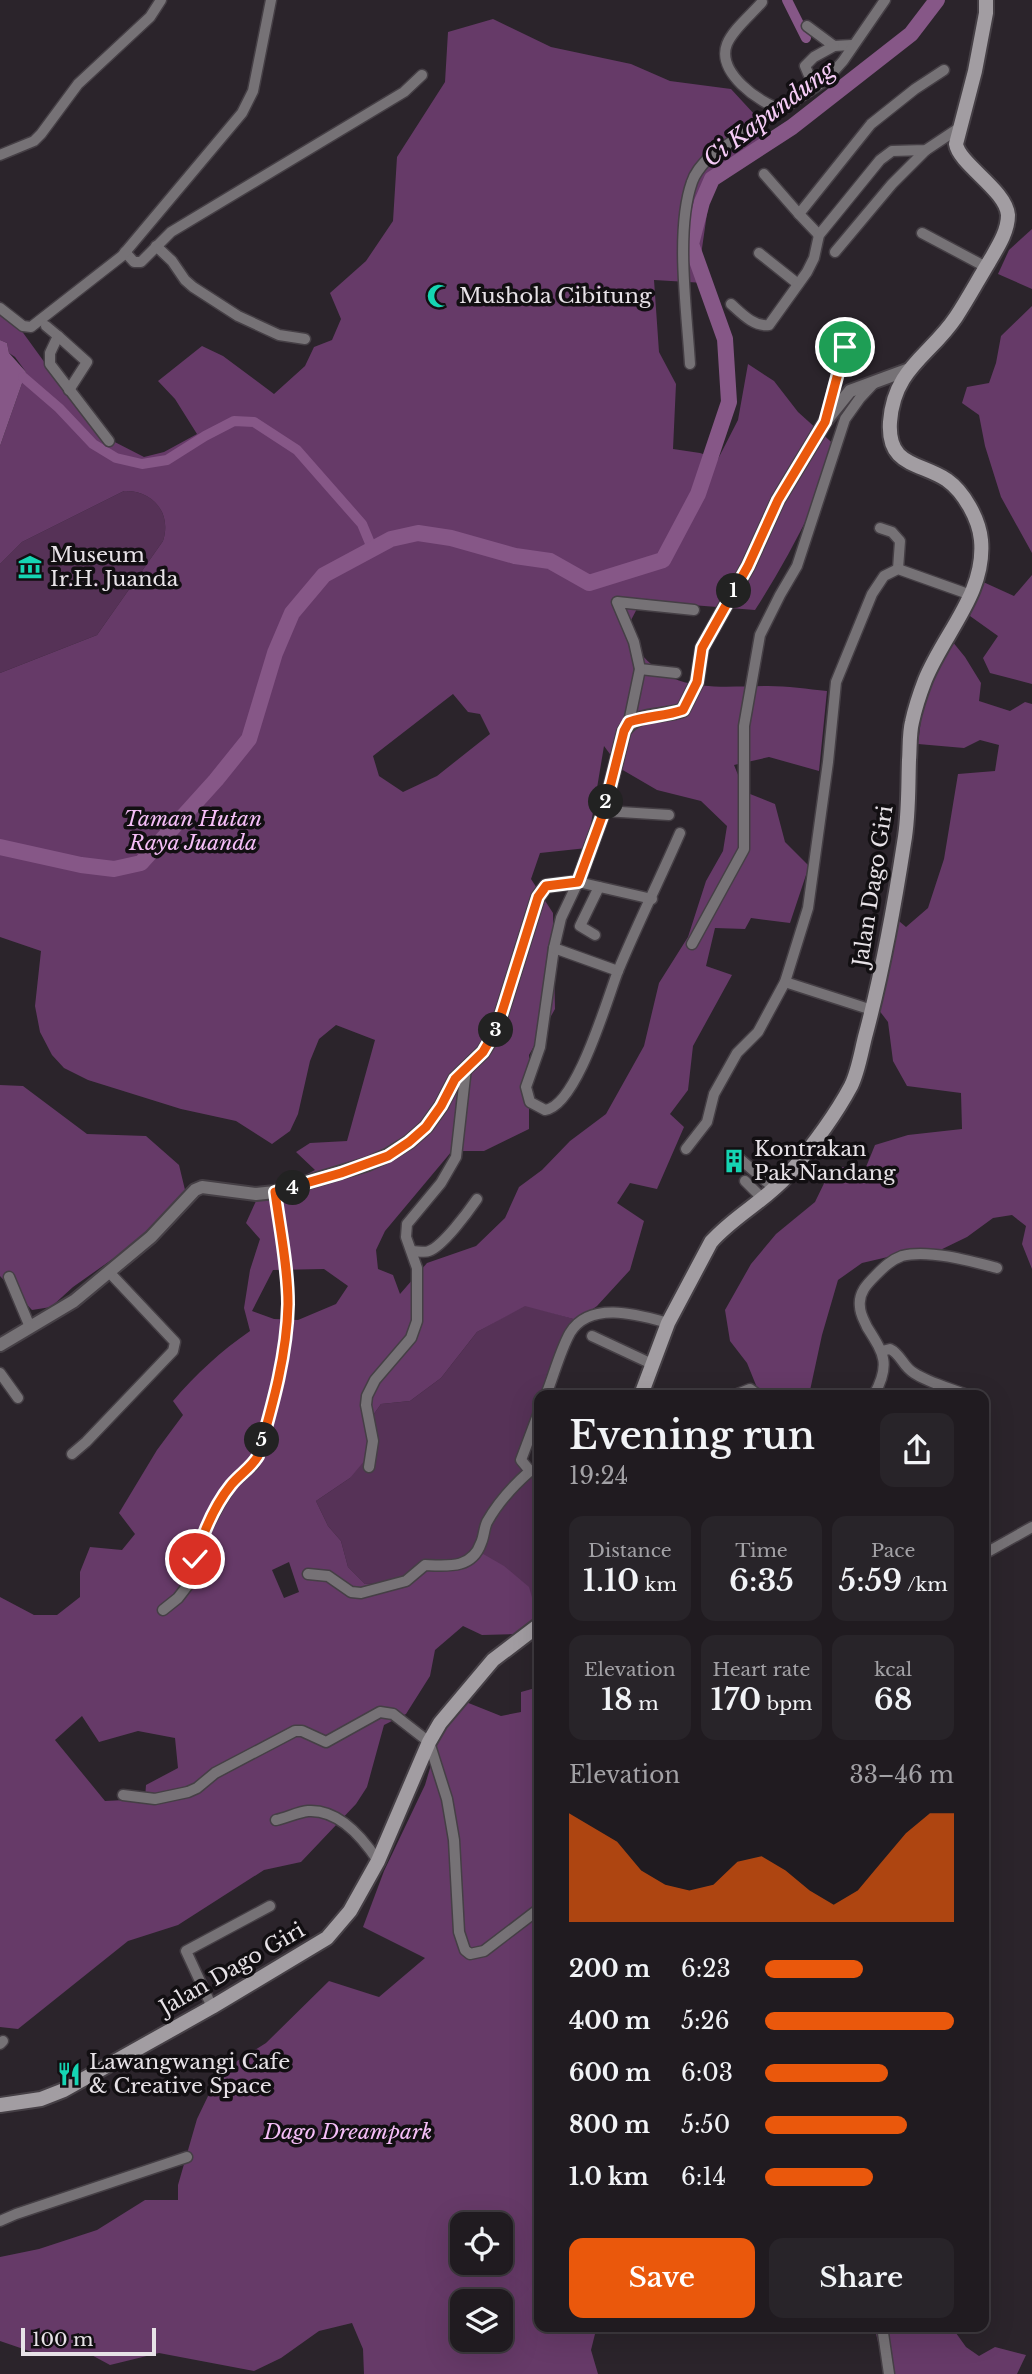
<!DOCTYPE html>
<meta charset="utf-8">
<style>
body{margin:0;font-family:"Libre Baskerville",serif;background:#282429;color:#f1f3f6;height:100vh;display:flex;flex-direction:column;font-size:26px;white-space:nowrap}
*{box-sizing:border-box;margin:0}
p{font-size:23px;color:#a2a1a5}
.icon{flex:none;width:38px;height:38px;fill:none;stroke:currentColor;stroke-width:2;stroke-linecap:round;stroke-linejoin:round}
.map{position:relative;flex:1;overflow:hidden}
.drawer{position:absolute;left:534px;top:1390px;width:455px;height:942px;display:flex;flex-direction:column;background:#201b20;border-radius:14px;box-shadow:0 7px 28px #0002,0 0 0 2px #3d393e}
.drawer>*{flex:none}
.controls{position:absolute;left:450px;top:2212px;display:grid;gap:14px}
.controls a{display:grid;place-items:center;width:63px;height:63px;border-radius:14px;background:#201b20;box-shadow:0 7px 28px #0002,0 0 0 2px #3d393e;font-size:35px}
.scale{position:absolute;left:21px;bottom:18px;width:135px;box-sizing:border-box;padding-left:7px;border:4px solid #e7e2e7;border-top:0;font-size:19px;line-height:24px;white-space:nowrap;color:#e7e2e7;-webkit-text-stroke:5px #120f12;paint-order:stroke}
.pin{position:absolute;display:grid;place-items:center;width:60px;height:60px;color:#fff;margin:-30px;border:4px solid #fff;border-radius:50%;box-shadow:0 2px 7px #0007}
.km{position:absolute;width:35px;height:35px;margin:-18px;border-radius:50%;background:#222;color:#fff;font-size:19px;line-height:35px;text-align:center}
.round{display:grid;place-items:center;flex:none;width:74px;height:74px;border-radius:14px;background:#282429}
.overview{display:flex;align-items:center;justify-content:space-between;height:119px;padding:0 35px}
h1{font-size:38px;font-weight:600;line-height:52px}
.figures{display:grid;grid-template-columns:repeat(3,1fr);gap:10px;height:119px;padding:7px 35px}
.figures div{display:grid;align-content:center;border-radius:14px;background:#282429;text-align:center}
.figures b{font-size:30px;font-weight:600}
.figures small{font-size:19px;font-weight:400}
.figures p{font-size:19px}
.chart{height:196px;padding:14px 35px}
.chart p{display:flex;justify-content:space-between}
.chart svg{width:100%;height:126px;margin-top:7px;fill:#ea580c;opacity:.7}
.cta{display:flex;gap:14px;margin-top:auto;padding:14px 35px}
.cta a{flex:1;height:80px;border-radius:14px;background:#ea580c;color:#fff;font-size:28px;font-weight:600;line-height:80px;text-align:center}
.cta a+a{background:#282429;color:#f1f3f6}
ul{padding:0 35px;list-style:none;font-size:23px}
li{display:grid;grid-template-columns:112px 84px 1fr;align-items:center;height:52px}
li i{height:18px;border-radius:9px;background:#ea580c}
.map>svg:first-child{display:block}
.green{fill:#563257}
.forest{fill:#663a68;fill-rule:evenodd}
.water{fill:#865787}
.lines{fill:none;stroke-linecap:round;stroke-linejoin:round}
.canal{stroke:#865787;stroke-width:10}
.river{stroke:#865787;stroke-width:16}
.minor-casing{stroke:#453f45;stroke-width:13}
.tertiary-casing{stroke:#453f45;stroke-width:16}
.secondary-casing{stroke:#453f45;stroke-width:18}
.minor{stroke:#767276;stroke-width:10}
.tertiary{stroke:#767276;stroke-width:12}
.secondary{stroke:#a29da2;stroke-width:14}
.route-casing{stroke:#fff;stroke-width:14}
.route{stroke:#ea580c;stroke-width:9}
.labels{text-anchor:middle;stroke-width:7;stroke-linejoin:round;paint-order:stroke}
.poi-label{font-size:21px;fill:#e7e2e7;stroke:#120f12;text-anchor:start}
.park-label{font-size:21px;font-style:italic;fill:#f5bef7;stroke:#120f12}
.street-label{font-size:21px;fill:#e7e2e7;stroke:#120f12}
.water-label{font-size:23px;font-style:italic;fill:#f6ccf7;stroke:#120f12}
</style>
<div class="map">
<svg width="1032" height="2374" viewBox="0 0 1032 2374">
<rect width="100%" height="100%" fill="#2b242b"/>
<g class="green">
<path d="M124 491C153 490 172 513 163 541L97 635 0 673V564L22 542Z"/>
<polygon points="525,1305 577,1320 545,1395 539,1395 539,1408 517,1461 539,1467 539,1649 531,1638 434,1567 389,1583 365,1584 348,1567 341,1541 328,1526 316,1501 350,1478 371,1418 381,1404 410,1401 441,1378 477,1332"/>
</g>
<g class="forest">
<path d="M493 19 551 47 631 64 670 81 731 89 780 142 730 165 717 177 710 193 699 269 705 283 654 280 659 352 676 384 673 449 700 453 718 459 738 420 748 364 774 381 798 412 839 449C815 505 788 559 755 610L641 601 629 624C631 632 633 643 638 650 672 695 719 686 768 686 787 686 808 689 827 691L819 771 769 757 734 765 745 792 775 804 785 842 809 866 790 923 751 918 745 929 715 928 706 966 732 975 693 1046 688 1090 670 1114 684 1127 657 1189 630 1183 617 1203 644 1221 630 1270 597 1306 577 1320 525 1306 477 1332 441 1378 410 1401 381 1404 371 1418 375 1448 350 1478 316 1501 328 1526 341 1541 348 1567 365 1584 389 1583 478 1551 504 1566 529 1587 538 1618 519 1634 482 1635 463 1626 435 1650 430 1676 406 1714 384 1725 367 1787 356 1804 301 1862 264 1870 178 1925 128 1941 18 2029 0 2027V1597L34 1615H57L80 1597V1572L90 1547 122 1550 135 1534 119 1513 157 1450 183 1415 173 1401C196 1374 221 1351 250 1331L244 1308 250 1270 260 1239 246 1223 256 1201 315 1170 296 1152 310 1143 347 1141 375 1040 336 1025 319 1039 310 1061 298 1114 290 1131 272 1144 236 1121 181 1109 88 1080 64 1068 52 1055 40 1032 35 1006 41 951 0 937V673L97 635 163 541C172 513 153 490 124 491L22 542 0 564V446L26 372 15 357 9 353 7 343 0 340V301L74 403 105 437 144 457 164 452 197 434 175 399 158 381 202 346 223 356 274 394 305 366 314 347 332 340 341 319 330 293 366 261 393 221 397 157 445 82 448 32ZM453 694 468 712 480 714 490 734 437 776 403 792 379 776 373 756ZM604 746 621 769 657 790 701 801 727 826 723 851 706 881 688 937 659 983 644 1046 606 1114 570 1141 542 1170 519 1187 505 1218 476 1246 427 1263 400 1294 393 1275 378 1269 376 1250 385 1231 452 1151H484L529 1129V1055L555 1009 553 913 531 879 540 853 587 848ZM324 1269 348 1286 336 1304 298 1320 274 1319 252 1311 273 1270ZM289 1562 299 1592 284 1598 272 1570ZM82 1716 99 1742 138 1731 175 1738 178 1768 146 1785 145 1799 105 1801 55 1740Z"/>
<polygon points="1032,229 1032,289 998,274 1009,250"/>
<polygon points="1032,306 1032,553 1001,497 985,446 979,415 962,403 967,387 989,383 996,363 1001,336"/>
<polygon points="1032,570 1032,684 990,673 983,658 998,636 970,616 981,581 1014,596 1032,575"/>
<polygon points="952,641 965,657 981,683 979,701 1010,711 1025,702 1032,704 1032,1269 1022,1244 1026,1226 1012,1215 993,1218 967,1237 932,1254 892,1256 862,1263 838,1280 822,1335 809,1395 760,1395 747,1363 730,1341 725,1310 751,1264 776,1234 815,1202 832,1167 866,1167 875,1145 908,1135 962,1129 961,1093 907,1086 893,1061 888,1022 875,1005 893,916 906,927 928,908 944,859 958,774 995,771 999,745 980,740 964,748 918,744 923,703"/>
<polygon points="0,1085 23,1086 87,1134 146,1136 179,1165 186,1194 155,1229 73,1287 51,1307 32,1310 0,1276"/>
<path d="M539 1687V2326H597L591 2350 598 2374H364L363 2349 352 2323 319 2331 281 2358 254 2371 159 2353 110 2365 86 2352 35 2353 0 2341V2257L39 2249 97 2230 145 2200H178V2185L197 2119 209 2094 237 2061 266 2043 329 1981 379 1997 425 1958 363 1927 384 1871 425 1785 442 1728 466 1702 501 1716 521 1712V1692ZM462 2224H500V2263H462ZM462 2301H500V2340H462Z"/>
<polygon points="874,2326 951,2326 966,2347 979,2356 995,2347 1026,2355 1017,2374 886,2374"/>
</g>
<polygon class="water" points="0,340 7,343 9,353 26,372 0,446"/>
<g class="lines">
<g class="canal">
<polyline points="787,0 806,38"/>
<polyline points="23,377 59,408 93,444 116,458 142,464 167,460 205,436 234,421 254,422 297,450 362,524 372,548"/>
</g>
<polyline class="river" points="0,847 81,865 114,869 141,863 216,780 249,739 275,653 292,613 324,575 391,539 418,533 451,538 515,556 550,561 589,583 663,560 698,494 729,402 725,339 691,244 702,202 712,179 792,127 911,34 937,0"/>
<g class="minor-casing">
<g id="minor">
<path d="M762 2C752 14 733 29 727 44 716 72 759 103 781 109"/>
<polyline points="807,26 834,46 852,45"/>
<polyline points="814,87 805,66 814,57 834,46"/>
<polyline points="0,155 34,141 41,134 78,84 150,17 161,0"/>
<polyline points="764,174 799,214"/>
<polyline points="922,233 986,267"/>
<polyline points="819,235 799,214 871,124 915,89 944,70"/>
<polyline points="156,246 172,261 185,280 193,287 238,316 279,335 305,339"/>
<polyline points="125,252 134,262 141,262 171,232 404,92 422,75"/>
<polyline points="835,252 892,184 926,150"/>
<polyline points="759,253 798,284"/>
<path d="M731 304C742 314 754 327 769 325L807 272 814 258 819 235 880 160 892 151 926 150 959 128"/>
<polyline points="0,308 23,326 31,327 122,256 242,113 253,91 271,0"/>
<polyline points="46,326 58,336 50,353 50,364 109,441"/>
<polyline points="58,336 87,362 69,390"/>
<path d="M690 364C687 313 675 230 692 182 695 172 703 164 710 156L826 80 843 61 885 0"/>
<polyline points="826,418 844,347"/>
<polyline points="880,528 892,532 900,541 898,569"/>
<polyline points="640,669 676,673"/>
<polyline points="629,722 640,669 634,642 617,602 694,610"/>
<polyline points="604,811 669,815"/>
<polyline points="595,935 580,926 599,887"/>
<polyline points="692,944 744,849 744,726 760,635 780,595 797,566 845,419 860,398 875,382"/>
<path d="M554 948 540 1047 526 1087 530 1102 545 1110C577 1106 607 999 618 971 637 925 660 879 680 833"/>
<polyline points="618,971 554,948 561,918 578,882 652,899"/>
<polyline points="785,982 872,1010"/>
<polyline points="686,1149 707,1122 714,1094 737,1053 758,1032 785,982 808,908 828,762 836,682 872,594 884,576 898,569 971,595"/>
<polyline points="740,1159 775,1189"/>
<polyline points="745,1181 763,1199"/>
<path d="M412 1251C417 1251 425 1253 429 1251 443 1246 468 1212 477 1199"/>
<polyline points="9,1277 30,1327"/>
<polyline points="592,1336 652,1364"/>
<path d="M882 1351 890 1349C901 1354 903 1367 914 1373 929 1383 950 1388 967 1395"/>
<polyline points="0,1373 18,1398"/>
<path d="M546 1395C554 1375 560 1351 570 1333 590 1300 639 1315 668 1323"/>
<polyline points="735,1395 750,1389 758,1395"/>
<path d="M874 1395C891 1364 884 1354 867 1327 864 1320 860 1314 860 1307 858 1293 867 1284 876 1275 884 1267 891 1260 902 1256 928 1249 971 1261 997 1268"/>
<polyline points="72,1454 86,1442 173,1351 175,1342 110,1273"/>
<polyline points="369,1467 373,1441 366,1405 367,1396 375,1380 411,1338 417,1321 417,1268 406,1237 407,1224 441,1183 456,1157 466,1068"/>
<polyline points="984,1554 1032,1527"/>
<path d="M308 1574 328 1576 351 1592 361 1593 406 1581 425 1565C448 1566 472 1569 481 1543 484 1537 484 1528 487 1522 497 1504 514 1485 530 1471L521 1460 539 1412"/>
<path d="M163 1610 178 1598 188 1585 203 1535 220 1503 232 1484 253 1465 258 1456C272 1407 287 1356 288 1304 288 1267 280 1229 275 1192"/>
<polyline points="123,1795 155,1799 188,1792 197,1788 215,1773 295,1731 302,1731 326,1742 380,1712 393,1714 429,1742 447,1799 454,1840 459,1932 465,1950 470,1954 484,1951 539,1909"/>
<path d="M276 1820C286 1818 298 1812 308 1811 339 1809 363 1838 378 1861"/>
<polyline points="212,2007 186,1951 270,1906"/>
<polyline points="0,2044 3,2041"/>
<polyline points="0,2221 16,2214 187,2157"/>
<polyline points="882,2326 889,2374"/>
</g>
</g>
<g class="tertiary-casing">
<path id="tertiary" d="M0 1345 74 1301 151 1237 195 1190 202 1187 256 1194 275 1192 368 1164 388 1155 409 1142 426 1127 441 1106 455 1079 483 1052 490 1041 497 1028 538 897 546 886 578 882 604 811 624 731C637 711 662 718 683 710L697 682 702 648 748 566 778 500 825 422 850 391 907 370"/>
</g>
<g class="secondary-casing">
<g id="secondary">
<path d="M641 1395 668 1323 711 1242C734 1216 765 1201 788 1175 810 1149 835 1116 851 1086 858 1072 861 1053 865 1037 882 974 894 908 904 843 909 816 908 788 909 760 910 748 909 734 912 722 915 708 920 693 925 680 944 633 986 593 981 540 979 519 964 492 947 480 920 462 887 467 890 422 894 368 930 356 956 317 968 299 978 280 989 262 997 248 1008 232 1008 215 1006 190 959 164 956 144L975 71 986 13V0"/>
<polyline points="0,2105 41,2099 64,2090 212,2007 327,1938 350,1911 378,1861 429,1742 440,1723 493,1660 539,1625"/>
</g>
</g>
<use href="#minor" class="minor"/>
<use href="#tertiary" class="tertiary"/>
<use href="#secondary" class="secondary"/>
</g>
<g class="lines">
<g class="route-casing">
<path id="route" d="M195 1559C203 1533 214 1506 231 1485 240 1474 251 1468 258 1456 272 1407 287 1356 288 1304 288 1267 280 1229 275 1192L341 1173 388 1156 409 1142 426 1127 441 1106 455 1079 483 1052 497 1028 538 897 546 886 578 882 604 811 624 731 629 722C647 716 666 716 683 710L697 682 702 648 748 566 778 500 825 422 845 347"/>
</g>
<use href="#route" class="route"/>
</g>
<defs>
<g id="mosque-bare" transform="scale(1.89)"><path d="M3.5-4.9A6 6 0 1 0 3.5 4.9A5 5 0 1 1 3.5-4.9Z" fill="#15d5b3" stroke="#120f12" stroke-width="2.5" paint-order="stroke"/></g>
<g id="museum-bare" transform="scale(1.89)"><path d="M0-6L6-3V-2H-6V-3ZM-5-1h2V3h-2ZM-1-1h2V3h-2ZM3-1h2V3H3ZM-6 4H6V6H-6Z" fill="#15d5b3" stroke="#120f12" stroke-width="2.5" paint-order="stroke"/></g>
<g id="building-bare" transform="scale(1.89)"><path d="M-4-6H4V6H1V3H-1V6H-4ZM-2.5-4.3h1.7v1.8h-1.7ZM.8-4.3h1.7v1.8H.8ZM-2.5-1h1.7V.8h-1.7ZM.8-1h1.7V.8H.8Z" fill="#15d5b3" stroke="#120f12" stroke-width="2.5" paint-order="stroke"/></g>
<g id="restaurant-bare" transform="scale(1.89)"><path d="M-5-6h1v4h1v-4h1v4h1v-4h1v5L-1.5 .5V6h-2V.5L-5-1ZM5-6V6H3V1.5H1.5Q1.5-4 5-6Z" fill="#15d5b3" stroke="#120f12" stroke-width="2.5" paint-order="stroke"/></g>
</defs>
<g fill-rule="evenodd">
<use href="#mosque-bare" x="439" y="296"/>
<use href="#museum-bare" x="30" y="567"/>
<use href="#building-bare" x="734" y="1161"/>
<use href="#restaurant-bare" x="69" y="2074"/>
</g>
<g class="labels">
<g class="poi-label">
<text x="459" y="303">Mushola Cibitung</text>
<text x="50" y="562">Museum<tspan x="50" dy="24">Ir.H. Juanda</tspan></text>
<text x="754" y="1156">Kontrakan<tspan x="754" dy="24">Pak Nandang</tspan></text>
<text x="89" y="2069">Lawangwangi Cafe<tspan x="89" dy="24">&amp; Creative Space</tspan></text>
</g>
<g class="park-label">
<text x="193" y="826">Taman Hutan<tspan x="193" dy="24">Raya Juanda</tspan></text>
<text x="348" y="2139">Dago Dreampark</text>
</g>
<g class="street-label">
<text transform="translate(873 886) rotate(-81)" y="7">Jalan Dago Giri</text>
<text transform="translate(232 1969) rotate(-30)" y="7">Jalan Dago Giri</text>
</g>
<g class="water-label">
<text transform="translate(769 114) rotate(-37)" y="8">Ci Kapundung</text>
</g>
</g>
</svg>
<div class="controls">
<a><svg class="icon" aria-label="locate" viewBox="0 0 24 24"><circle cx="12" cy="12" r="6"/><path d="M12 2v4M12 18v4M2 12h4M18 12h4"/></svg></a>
<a><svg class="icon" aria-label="layers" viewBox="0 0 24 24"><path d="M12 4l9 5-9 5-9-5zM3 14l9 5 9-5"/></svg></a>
</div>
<div class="scale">100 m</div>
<div class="pin" style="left:845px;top:347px;background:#1e9e55"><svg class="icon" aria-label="arrive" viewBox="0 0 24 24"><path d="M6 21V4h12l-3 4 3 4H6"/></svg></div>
<div class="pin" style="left:195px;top:1559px;background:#d93025"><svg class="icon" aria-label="check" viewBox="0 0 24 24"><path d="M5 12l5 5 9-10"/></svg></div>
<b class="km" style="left:734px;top:591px">1</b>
<b class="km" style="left:606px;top:802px">2</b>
<b class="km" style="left:496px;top:1030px">3</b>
<b class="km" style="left:293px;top:1188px">4</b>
<b class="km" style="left:262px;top:1440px">5</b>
<section class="drawer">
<div class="overview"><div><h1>Evening run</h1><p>19:24</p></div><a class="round"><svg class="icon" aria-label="share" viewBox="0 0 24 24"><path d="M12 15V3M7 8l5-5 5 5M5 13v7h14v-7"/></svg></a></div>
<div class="figures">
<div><p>Distance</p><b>1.10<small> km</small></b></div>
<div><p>Time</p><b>6:35</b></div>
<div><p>Pace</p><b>5:59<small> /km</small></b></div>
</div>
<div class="figures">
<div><p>Elevation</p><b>18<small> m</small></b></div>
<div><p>Heart rate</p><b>170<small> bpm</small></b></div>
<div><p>kcal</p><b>68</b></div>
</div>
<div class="chart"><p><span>Elevation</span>33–46 m</p>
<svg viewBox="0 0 160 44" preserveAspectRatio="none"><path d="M0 44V6L10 11L20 16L30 26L40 31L50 33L60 31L70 23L80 21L90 26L100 33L110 38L120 33L130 23L140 13L150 6L160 6V44z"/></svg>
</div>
<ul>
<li><b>200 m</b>6:23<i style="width:52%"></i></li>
<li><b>400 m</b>5:26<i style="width:100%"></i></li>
<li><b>600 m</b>6:03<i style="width:65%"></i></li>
<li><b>800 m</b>5:50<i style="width:75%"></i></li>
<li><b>1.0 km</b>6:14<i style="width:57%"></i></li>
</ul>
<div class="cta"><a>Save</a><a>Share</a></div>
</section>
</div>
